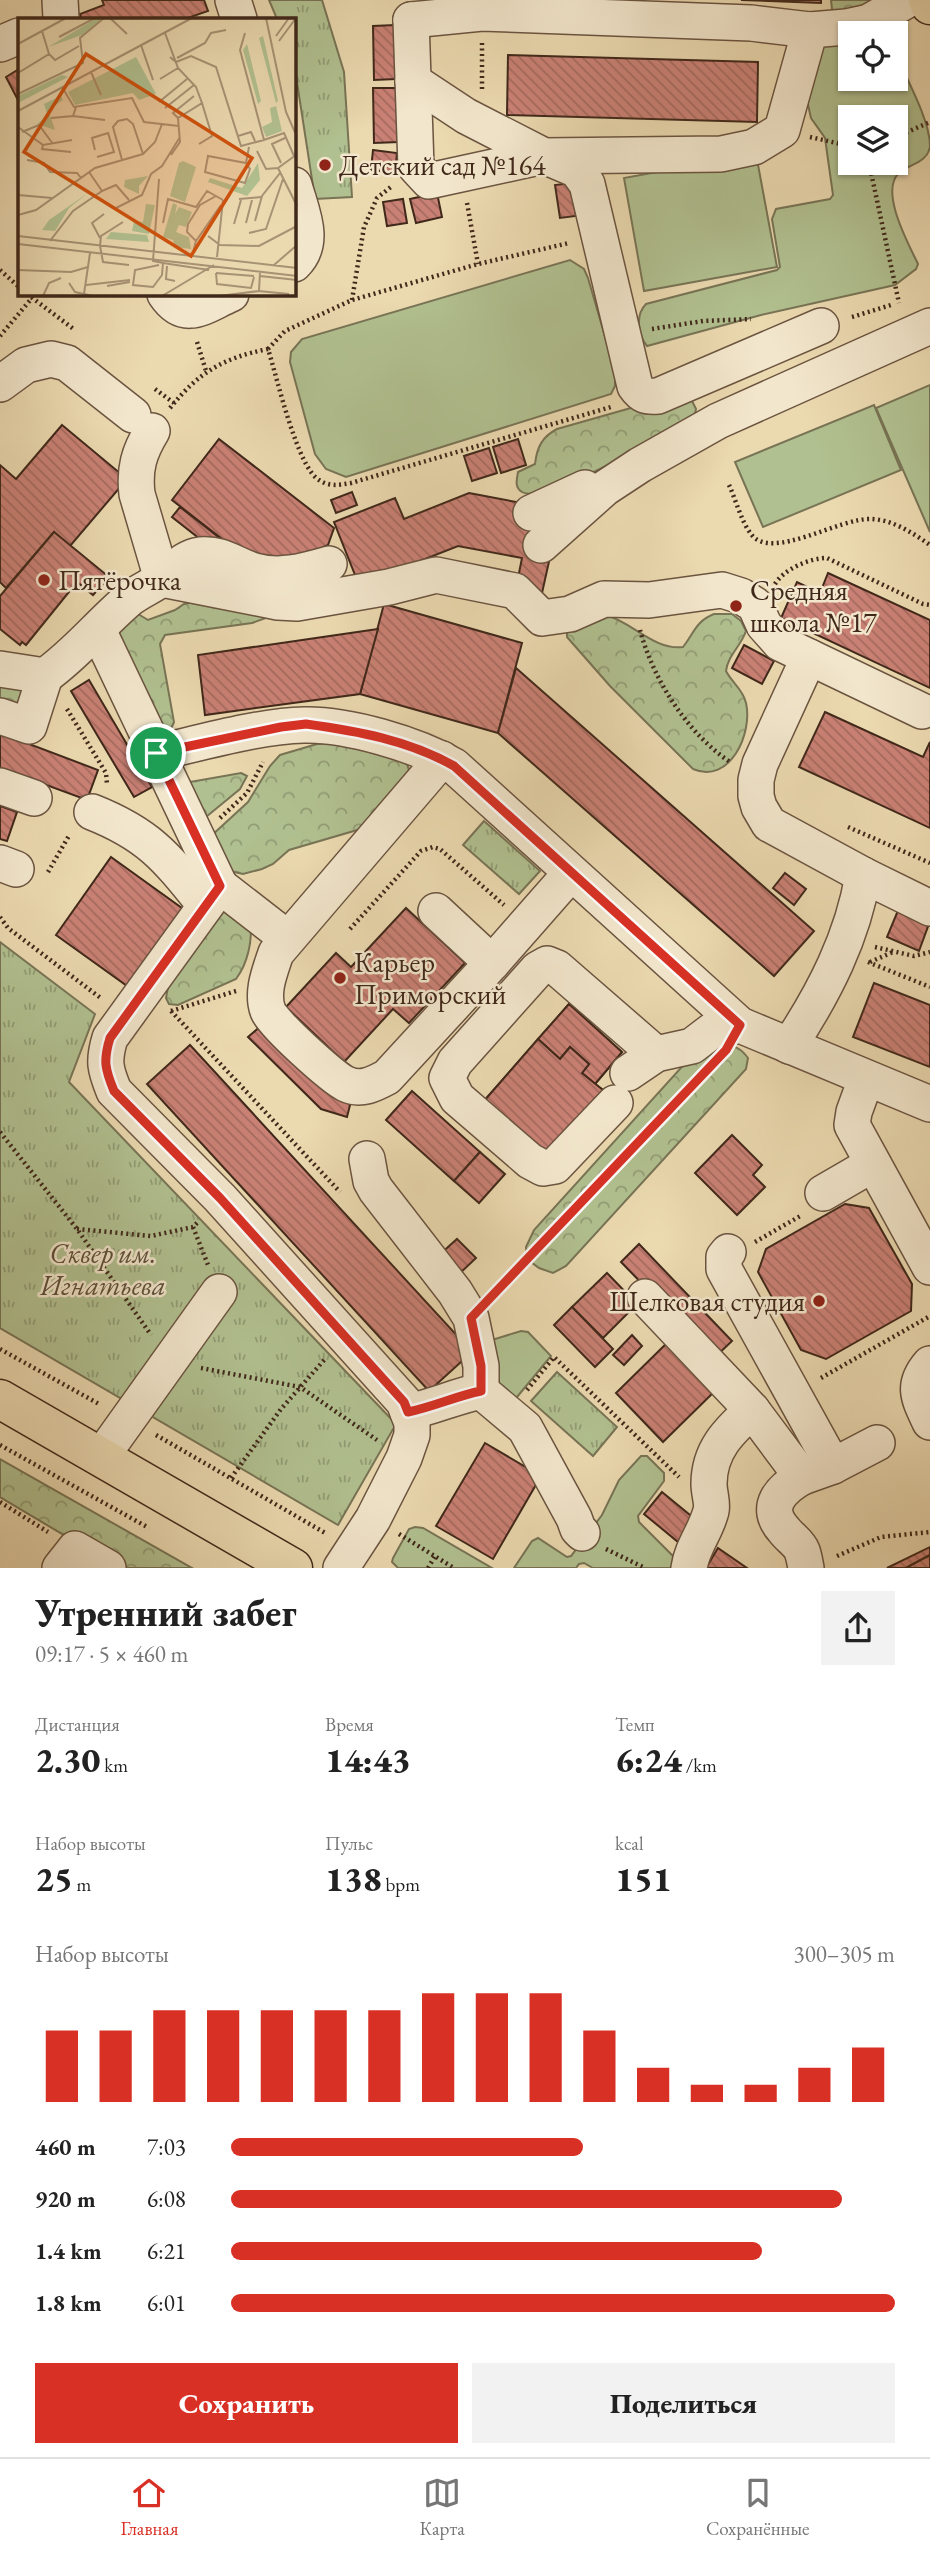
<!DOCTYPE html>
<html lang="ru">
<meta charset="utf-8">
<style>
body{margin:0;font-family:"EB Garamond",serif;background:#f2f2f2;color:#222;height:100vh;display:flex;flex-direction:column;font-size:26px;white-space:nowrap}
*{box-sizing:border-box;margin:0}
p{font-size:23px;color:#767676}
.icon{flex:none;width:38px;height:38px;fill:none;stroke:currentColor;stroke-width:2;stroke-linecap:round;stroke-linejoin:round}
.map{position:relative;height:1568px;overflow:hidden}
.panel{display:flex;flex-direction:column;background:#fff;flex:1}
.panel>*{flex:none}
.controls{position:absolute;left:838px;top:21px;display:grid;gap:14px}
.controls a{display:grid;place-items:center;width:70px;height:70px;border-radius:0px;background:#fff;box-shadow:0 2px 5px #0004;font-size:35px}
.pin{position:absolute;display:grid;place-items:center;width:60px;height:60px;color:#fff;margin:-30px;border:4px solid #fff;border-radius:50%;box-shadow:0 2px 7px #0007}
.round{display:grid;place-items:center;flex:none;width:74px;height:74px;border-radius:0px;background:#f2f2f2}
.head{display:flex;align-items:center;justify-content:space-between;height:119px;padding:0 35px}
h1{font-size:38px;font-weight:800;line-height:52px}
.stats{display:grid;grid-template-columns:repeat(3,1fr);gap:10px;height:119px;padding:7px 35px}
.stats div{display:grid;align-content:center}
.stats b{font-size:35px;font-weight:800}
.stats small{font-size:19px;font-weight:400}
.stats p{font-size:19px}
.chart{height:196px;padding:14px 35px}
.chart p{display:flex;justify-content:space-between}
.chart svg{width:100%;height:126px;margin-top:7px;stroke:#d93025;stroke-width:6}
.action{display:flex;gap:14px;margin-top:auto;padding:14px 35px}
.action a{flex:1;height:80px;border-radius:0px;background:#d93025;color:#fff;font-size:28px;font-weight:800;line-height:80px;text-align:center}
.action a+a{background:#f2f2f2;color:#222}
ul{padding:0 35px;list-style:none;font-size:23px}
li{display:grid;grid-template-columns:112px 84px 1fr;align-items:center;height:52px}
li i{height:18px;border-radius:9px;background:#d93025}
.tabs{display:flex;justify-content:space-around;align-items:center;height:98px;border-top:2px solid #e0e0e0;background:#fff;font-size:19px;color:#767676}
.tabs a{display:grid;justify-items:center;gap:4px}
.tabs .active{color:#d93025}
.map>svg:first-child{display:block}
.grass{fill:#b1c090;stroke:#787455;stroke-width:2;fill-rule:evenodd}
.forest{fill:url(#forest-crowns);stroke:#787455;stroke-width:2}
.park{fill:url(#park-tufts);stroke:#787455;stroke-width:2}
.building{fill:url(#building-back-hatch);stroke:#40281a;stroke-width:2}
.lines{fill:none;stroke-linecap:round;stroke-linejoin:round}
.minor-casing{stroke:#6b5440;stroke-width:38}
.major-casing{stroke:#40281a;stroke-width:41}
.path{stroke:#40281a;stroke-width:4.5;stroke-dasharray:2 3.5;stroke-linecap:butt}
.minor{stroke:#f2e6cc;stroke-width:35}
.major{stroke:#ebd9b0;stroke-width:38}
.route-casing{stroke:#fff;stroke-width:14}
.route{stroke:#d93025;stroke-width:9}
.poi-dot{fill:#8f2418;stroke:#f2e6cc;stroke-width:2.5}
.labels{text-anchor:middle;stroke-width:5;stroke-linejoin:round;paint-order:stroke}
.poi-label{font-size:28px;fill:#40281a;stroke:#f2e6cc;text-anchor:start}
.park-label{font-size:28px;font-style:italic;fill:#5c4e38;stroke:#f2e6cc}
.inset-road{fill:none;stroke:#a79274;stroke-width:2}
.view{fill:#cf520e;fill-opacity:0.15;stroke:#cf520e;stroke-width:3.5}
.inset-edge{fill:none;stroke:#40281a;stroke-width:3.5}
</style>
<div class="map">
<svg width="930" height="1568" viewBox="0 0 930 1568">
<defs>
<pattern id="forest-crowns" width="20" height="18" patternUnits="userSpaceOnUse" patternTransform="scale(1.75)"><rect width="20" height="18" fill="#b1c090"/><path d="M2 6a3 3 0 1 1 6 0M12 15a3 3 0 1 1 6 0" fill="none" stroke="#919c75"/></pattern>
<pattern id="park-tufts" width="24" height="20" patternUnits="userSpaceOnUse" patternTransform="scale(1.75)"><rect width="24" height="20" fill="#b1c090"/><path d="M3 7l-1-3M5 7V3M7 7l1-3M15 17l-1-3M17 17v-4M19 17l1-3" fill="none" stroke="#919c75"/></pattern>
<pattern id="building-back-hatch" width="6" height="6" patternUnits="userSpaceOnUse" patternTransform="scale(1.75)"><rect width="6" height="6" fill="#ca8175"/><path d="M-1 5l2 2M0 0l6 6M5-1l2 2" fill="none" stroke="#a56a5f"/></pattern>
</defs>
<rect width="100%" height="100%" fill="#ebd9b0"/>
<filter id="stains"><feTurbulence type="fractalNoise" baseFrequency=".00286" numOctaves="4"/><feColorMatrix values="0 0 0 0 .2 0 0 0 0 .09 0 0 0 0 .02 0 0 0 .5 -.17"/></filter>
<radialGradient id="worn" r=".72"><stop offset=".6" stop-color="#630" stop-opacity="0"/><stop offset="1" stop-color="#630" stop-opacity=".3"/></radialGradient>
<g class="grass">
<path d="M850 33V79H896V55C907 79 930 121 930 146 928 163 909 164 899 173 879 191 909 245 918 264L916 269 895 285 761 315 647 346C638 335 635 315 646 304L777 270 780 267 772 219 776 209 830 199 833 195 825 138 811 118 805 91 824 41ZM850 117H896V163H850Z"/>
<polygon points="756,154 777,267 644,291 624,178"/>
<polygon points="570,260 584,269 588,278 615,371 615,386 611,394 346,477 326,469 315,454 290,362 291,352 302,339"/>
<polygon points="930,385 930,532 876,408"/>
<polygon points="874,405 901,470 763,527 735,462"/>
<polygon points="521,1331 528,1332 551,1356 517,1397 512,1398 492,1389 492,1340"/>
<polygon points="641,1456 647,1456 664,1473 664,1481 638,1516 639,1522 678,1561 679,1568 593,1568 584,1563 579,1564 576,1568 514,1568 532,1541 538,1538 567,1557 571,1556 602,1515 619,1480"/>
<polygon points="415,1527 423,1528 492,1568 398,1568 392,1562 393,1558 409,1529"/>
</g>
<g class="forest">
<polygon points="831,0 887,0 838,15 832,9"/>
<path d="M673 396 691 399 696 409 694 418C669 433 545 505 522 492 514 487 517 479 518 472L535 464C537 447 542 437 557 429Z"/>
<polygon points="215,598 268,615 266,618 252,623 165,635 160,644 174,722 170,731 166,733 118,646 119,617 138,614 148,620 175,610 184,604"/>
<path d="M714 614H732L741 621 746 631C741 646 728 655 726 671 732 683 743 689 746 703 753 733 730 785 693 769L610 686 567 637V631L606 615C632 622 655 651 683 647 694 633 696 621 714 614Z"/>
<polygon points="0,673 25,692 21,704 0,706"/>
<polygon points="357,741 405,758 409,770 405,782 364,828 289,850 273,864 262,869 243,874 230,871 210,837 248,802 270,766 280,755 317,744"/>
<polygon points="241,773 247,776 240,789 206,817 190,782"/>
<path d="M225 907 250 921C253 939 248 963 236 979L178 1005 169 1004 166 998 168 987Z"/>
<path d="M727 1046C737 1046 742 1050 748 1058L746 1069 566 1266 553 1273 539 1268 527 1259 526 1247 534 1230 688 1060Z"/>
<polygon points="0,1459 192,1568 119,1568 0,1497"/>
</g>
<g class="park">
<polygon points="269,0 322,0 344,72 352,197 315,199 294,63 294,19 277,19"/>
<polygon points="484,821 540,871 519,894 463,845"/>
<polygon points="0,942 95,1014 69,1082 396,1424 338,1525 0,1328"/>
<polygon points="557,1372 617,1427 593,1456 531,1401"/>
</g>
<g class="building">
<polygon points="102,0 204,0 208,11 185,19 82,19 80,14 104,5"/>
<polygon points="741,0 821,0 821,3"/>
<polygon points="395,25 396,79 374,80 373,26"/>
<polygon points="508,55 758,62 757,122 507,115"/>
<polygon points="19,69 19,102 6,77"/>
<polygon points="373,88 398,88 399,142 374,143"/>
<polygon points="373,150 397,153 395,173 371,170"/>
<polygon points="571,183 576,216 560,218 555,185"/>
<polygon points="437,193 442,217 416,223 410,199"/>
<polygon points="403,199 407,223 387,226 383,202"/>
<polygon points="62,425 127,479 70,546 54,532 6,588 0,582 0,465 16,479"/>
<polygon points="219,439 334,528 328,545 286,566 258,567 172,500"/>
<polygon points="518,439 526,465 501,473 493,447"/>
<polygon points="489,448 497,473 472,481 464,456"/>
<polygon points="352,492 357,505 336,513 331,500"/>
<polygon points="469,493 532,505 552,548 542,593 516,588 522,558 458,546 359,585 334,522 395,498 404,519"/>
<polygon points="180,507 221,539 214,550 172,517"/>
<polygon points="54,532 109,577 93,595 77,582 26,645 22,642 20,645 0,629 0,596"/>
<polygon points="828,573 930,620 930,688 781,618 797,582 820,593"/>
<polygon points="384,604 522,643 498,733 360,694"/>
<polygon points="378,629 360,694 205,715 198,655"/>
<polygon points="744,645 774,661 762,684 732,668"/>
<polygon points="516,668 814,931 774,976 498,733"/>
<polygon points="89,680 152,787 134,797 71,691"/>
<polygon points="825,712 923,757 930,742 930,828 799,767"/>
<polygon points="0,733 98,770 87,800 0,768"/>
<polygon points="0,806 17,812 7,841 0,839"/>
<polygon points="111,857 186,911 130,988 56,935"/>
<polygon points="785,873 806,889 794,905 773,888"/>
<polygon points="406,908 465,963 409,1023 393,1009 344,1062 286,1007 336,953 351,967"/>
<polygon points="899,908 930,921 919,951 887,937"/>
<polygon points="874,983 930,1005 930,1067 853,1037"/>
<polygon points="569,1004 622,1052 595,1084 603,1090 546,1155 484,1101"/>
<polygon points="569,1004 622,1052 595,1084 582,1073 589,1064 570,1047 560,1059 538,1039"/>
<polygon points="262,1025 351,1101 347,1117 321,1109 248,1037"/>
<polygon points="538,1039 560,1059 570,1047 589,1064 582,1073 603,1090 546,1155 484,1101"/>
<polygon points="190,1045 472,1352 429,1391 147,1084"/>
<polygon points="412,1091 480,1152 454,1181 386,1120"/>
<polygon points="732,1135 762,1165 753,1175 765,1187 737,1215 695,1173"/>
<polygon points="480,1152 505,1174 479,1203 454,1181"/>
<polygon points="845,1204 869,1208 912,1284 911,1311 826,1359 801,1350 758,1272 766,1249"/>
<polygon points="457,1239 476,1258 457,1276 438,1256"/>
<polygon points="639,1244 732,1341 714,1358 621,1262"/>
<polygon points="607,1273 637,1304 603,1338 572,1307"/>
<polygon points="572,1307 613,1349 595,1367 554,1325"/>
<polygon points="632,1335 642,1346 624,1365 613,1355"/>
<polygon points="671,1339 718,1388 663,1442 616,1393"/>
<polygon points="485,1443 541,1476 493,1559 436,1526"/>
<polygon points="662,1492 696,1520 678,1542 644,1514"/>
<polygon points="930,1547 930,1555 906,1568 887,1568"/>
<polygon points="718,1548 747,1568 706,1568"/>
<polygon points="930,1555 930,1568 906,1568"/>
</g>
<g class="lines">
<g class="minor-casing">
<g id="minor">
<polyline points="60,0 61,18"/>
<polyline points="233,0 239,19"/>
<path d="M411 20 416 167 429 181 544 156 577 170 587 184 635 386C642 396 646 397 658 396L821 326"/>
<polyline points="411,20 482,13 751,23 810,30"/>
<polyline points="0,44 19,36"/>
<polyline points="413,81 466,116 544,156 721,154 754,147 782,130 810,30 846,27 869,22 907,0"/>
<path d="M294 185C301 211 317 242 294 264"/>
<path d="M165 294C185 324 205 305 231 294"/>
<polyline points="0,384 26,365 51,359 67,363 133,415"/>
<path d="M152 431C139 452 134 469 137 494L162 579"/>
<polyline points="531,513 585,488"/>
<polyline points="541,545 605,488 640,465 718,421 930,326"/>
<polyline points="162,579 278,602 297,603 389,587 436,575 515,591 542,618 570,614 604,599 649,600 722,590 741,596 755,605 764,625 780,643 922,711"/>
<path d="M98 630 220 886 110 1038C103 1061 105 1069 114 1091L220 1198 404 1402 412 1423V1435L404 1458 373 1519 341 1568"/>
<polyline points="809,657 760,764 756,780 756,796 759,807 769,824 863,875"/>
<path d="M0 669 45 676C76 654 99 625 128 600 139 591 153 586 164 577 175 569 185 557 200 555 224 553 234 565 255 571 281 578 304 571 329 564"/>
<polyline points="0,716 29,726 45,676"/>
<path d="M156 753C200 743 259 726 304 725 348 724 415 744 454 766L740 1025 930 1104"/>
<path d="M442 759 276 953C270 971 261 992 268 1011 272 1023 333 1078 346 1084 361 1091 374 1084 387 1077L492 963 571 873"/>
<polyline points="0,786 34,798"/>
<path d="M92 812C150 835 167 858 205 905"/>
<polyline points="0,863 16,869"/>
<polyline points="220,886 287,938"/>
<polyline points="436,911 492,963"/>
<path d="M789 1046C824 993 853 937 863 875L930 908"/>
<polyline points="628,1073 656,1054 692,1046 713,1030 740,1025"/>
<polyline points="866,1079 854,1112 852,1125 930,1267"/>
<polyline points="615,1103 555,1166 543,1168 530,1161 457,1098 447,1078 455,1062 538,969 547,964 557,968 656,1054"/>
<polyline points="367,1159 371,1181 376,1190 455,1292 471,1318 481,1366 481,1391"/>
<polyline points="823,1193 873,1164"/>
<polyline points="728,1252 724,1257 724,1269 833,1466 802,1477"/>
<path d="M645 1297 752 1410 802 1477C781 1489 763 1507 784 1530 789 1537 799 1543 802 1551 804 1556 805 1563 806 1568"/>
<path d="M930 1364C911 1386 919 1398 930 1422"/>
<path d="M408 1412C433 1407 456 1396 481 1391L525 1428 574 1518 578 1529 582 1533"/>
<polyline points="101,1457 219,1292"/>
<polyline points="833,1466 877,1443"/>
<polyline points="60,1568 75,1549 108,1568"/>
<path d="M689 1568C692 1547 706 1531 711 1511 713 1503 709 1493 709 1484 709 1450 729 1431 752 1410"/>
</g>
</g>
<g class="major-casing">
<g id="major">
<polyline points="928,0 930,5"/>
<polyline points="0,1399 293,1568"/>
</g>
</g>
<g class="path">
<polyline points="482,43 482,90"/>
<polyline points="810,137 850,146"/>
<polyline points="896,137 930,122"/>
<polyline points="869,163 899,303"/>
<polyline points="467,203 478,264"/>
<polyline points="0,270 19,287"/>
<polyline points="27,294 75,330"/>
<polyline points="352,300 364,227 377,198 392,186"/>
<polyline points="852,317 891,305"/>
<polyline points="652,329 703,321 751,319"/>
<polyline points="0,336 32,298"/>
<polyline points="197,342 206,371"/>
<polyline points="268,349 285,331 352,300 478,264 569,243"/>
<polyline points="155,389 174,403"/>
<path d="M170 408C199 372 223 358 268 349 277 377 297 467 319 480 330 487 339 485 351 483L611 407"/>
<path d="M729 485C736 500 741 521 751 534 771 562 840 517 872 519 893 520 913 533 930 545"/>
<path d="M775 584C784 569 810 558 827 558L923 604 930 605"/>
<path d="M640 630C653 679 687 733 730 762"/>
<polyline points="67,709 106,773 107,784"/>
<polyline points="220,818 247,793 263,762"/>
<polyline points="848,827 930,863"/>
<polyline points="48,872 70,834"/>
<polyline points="0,917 8,928 102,999"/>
<polyline points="350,929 421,851 433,847 440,849 504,905"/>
<polyline points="875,947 914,956 930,952"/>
<polyline points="868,962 930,987"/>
<polyline points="870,962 893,952"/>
<polyline points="171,1011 340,1192"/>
<polyline points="171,1011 236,991"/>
<polyline points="0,1132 77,1229 151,1335"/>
<polyline points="193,1227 208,1265"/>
<polyline points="77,1229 151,1236 193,1227 198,1222"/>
<polyline points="755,1242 802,1215"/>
<polyline points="493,1295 699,1078"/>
<polyline points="0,1349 99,1404"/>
<polyline points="201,1368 300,1387 377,1440"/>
<polyline points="821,1378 930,1316"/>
<polyline points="527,1390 554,1357 679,1477"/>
<polyline points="156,1435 327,1534"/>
<polyline points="0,1445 149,1528"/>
<polyline points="231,1478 281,1409 325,1359"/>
<polyline points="0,1502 48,1532"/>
<polyline points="399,1534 454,1568"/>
<polyline points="606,1549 645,1568"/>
<polyline points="837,1556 881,1537 930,1532"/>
<polyline points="428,1568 435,1556"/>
</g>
<use href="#minor" class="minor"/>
<use href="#major" class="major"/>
</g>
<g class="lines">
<g class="route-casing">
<path id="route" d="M306 724C357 731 408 740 454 766L740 1025 726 1050 471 1318 481 1366V1391C456 1396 433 1407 408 1412L404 1402 220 1198 114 1091C105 1069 103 1061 110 1038L220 886 156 753 281 727Z"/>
</g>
<use href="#route" class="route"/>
</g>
<g class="poi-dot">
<circle cx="325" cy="165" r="7"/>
<circle cx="44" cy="580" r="7"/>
<circle cx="736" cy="606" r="7"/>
<circle cx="340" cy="978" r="7"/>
<circle cx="819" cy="1301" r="7"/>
</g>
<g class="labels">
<g class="poi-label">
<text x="339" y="175">Детский сад №164</text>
<text x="58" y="590">Пятёрочка</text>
<text x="750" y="600">Средняя<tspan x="750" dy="32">школа №17</tspan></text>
<text x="354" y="972">Карьер<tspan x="354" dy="32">Приморский</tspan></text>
<text x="805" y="1311" text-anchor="end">Шелковая студия</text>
</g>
<g class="park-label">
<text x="103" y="1263">Cквер им.<tspan x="103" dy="32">Игнатьева</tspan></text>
</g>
</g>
<g transform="translate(18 18)">
<rect width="278" height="278" fill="#ebd9b0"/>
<path d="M79 0 83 2 64 17 30 29ZM43 78 45 82 34 89 32 97 37 112 19 106 30 98 26 86ZM165 143 178 149 167 184 152 178 161 145ZM155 185 159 187 157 196 161 189 174 194 168 209 161 207 158 214 171 219 173 231 157 229 155 222 145 219ZM128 186 137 187 131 216 114 213 116 203 125 204Z" fill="#b1c090"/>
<path d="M245 18 260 83 258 85 241 20ZM229 26 243 83 240 86 225 32ZM44 57 50 59 0 85V78ZM258 88 264 113 248 119 244 109 254 104 252 90ZM130 158 121 168V176L106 169 107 162ZM70 175 51 190 37 213 24 212 31 202ZM93 214 129 217 131 224 88 221Z" fill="#b1c090"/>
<path d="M118 39 138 76 121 82 115 75 57 87 50 74ZM240 145 242 162 229 178 190 164 192 160 224 170Z" fill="#b1c090"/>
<path class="inset-road" d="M92 0 109 16M248 0 268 94 279 119M147 15 160 50 178 69 184 85 160 100 162 124 153 137M227 15 222 32 246 122 266 115 276 138M258 18 271 0M41 19 77 0M261 23 278 0M0 26 48 0M123 27 135 62M31 36 37 42 61 28M152 39 158 44 173 38 198 49 223 128 246 122M159 40 187 25 193 15 208 12M73 54 83 77M0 55 31 36 24 13M142 61 160 50M44 69 56 89 114 80 126 104 161 108M0 76 65 45 62 20 86 0M141 84 169 61M147 90 176 67M0 93 174 0M55 98 87 102M33 100 55 98 58 89M160 100 155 95 176 78M0 109 25 127 54 122M4 114 21 107 35 126M220 118 233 114 237 123M181 126 194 118 184 85M25 127 24 131 53 134M77 132 74 120 90 115 96 134 79 139M239 133 248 151 260 150M278 137 260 150 279 188M9 142 26 145 32 154 59 155 63 160M104 142 95 109 100 103 109 101 115 106 125 136M228 145 232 151 227 165 187 154 190 138 228 145 231 129M263 145 254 126 267 120M141 161 135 243 145 245 144 257 135 269 115 267 117 252 141 247M84 173 98 167 111 182M0 177 34 180M221 181 243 179M98 190 124 177 133 156 144 148 162 119M0 197 18 192 77 150 125 136 137 124 144 106M237 203 244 178 262 155M105 204 83 218 82 228 85 244 111 247M145 205 150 181 178 189 189 173 205 182M228 205 234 182M216 206 223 182M231 215 248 211 265 161M0 218 279 250M190 218 202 227 241 228 279 208M82 220 74 205 86 196M32 223 55 193 84 173 71 154M178 223 203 187M0 226 279 258M174 238 178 223 169 214 170 206 182 187 198 178M199 239 205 182M145 245 191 252M256 247 279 227M149 248 148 261 157 263M0 252 53 254 70 249M242 254 241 273 271 276M198 255 199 266 233 270 236 259M198 255 236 258M242 258 279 262M51 265 57 274 75 278M68 267 112 262M89 268 112 264M66 276 72 235M25 278 31 265 43 260M144 278 196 247M201 278 241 273"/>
<path class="view" d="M68 36 234 140 173 238 6 134Z"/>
<rect width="278" height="278" class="inset-edge"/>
</g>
<rect width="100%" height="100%" filter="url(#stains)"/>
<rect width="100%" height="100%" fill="url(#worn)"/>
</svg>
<div class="controls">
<a><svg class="icon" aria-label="locate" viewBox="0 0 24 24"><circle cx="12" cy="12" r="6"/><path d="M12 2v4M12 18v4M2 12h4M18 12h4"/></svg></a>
<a><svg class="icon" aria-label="layers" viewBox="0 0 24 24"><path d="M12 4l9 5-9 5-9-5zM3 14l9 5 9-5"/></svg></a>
</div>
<div class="pin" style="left:156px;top:753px;background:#1e9e55"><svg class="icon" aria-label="arrive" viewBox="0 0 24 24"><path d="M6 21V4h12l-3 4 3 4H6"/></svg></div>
</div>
<section class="panel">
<div class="head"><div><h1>Утренний забег</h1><p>09:17 · 5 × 460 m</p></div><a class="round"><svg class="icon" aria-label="share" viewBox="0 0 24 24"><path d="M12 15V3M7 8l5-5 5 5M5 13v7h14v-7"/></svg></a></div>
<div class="stats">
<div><p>Дистанция</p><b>2.30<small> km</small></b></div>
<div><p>Время</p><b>14:43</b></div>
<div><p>Темп</p><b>6:24<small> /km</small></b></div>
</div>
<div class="stats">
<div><p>Набор высоты</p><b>25<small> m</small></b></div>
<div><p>Пульс</p><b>138<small> bpm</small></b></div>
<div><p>kcal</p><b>151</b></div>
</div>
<div class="chart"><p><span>Набор высоты</span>300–305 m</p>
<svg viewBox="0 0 160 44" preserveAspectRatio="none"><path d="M5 44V19M15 44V19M25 44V12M35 44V12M45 44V12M55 44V12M65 44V12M75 44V6M85 44V6M95 44V6M105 44V19M115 44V32M125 44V38M135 44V38M145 44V32M155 44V25"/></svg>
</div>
<ul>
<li><b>460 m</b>7:03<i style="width:53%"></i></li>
<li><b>920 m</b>6:08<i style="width:92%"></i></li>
<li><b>1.4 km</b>6:21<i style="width:80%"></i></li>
<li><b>1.8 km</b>6:01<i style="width:100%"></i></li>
</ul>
<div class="action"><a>Сохранить</a><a>Поделиться</a></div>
</section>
<nav class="tabs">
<a class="active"><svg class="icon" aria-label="home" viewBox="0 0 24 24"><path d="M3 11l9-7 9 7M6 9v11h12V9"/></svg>Главная</a>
<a><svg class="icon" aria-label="map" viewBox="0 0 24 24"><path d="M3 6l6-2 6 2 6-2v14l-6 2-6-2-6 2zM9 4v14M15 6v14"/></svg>Карта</a>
<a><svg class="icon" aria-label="saved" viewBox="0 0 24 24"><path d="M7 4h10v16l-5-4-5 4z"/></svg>Сохранённые</a>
</nav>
